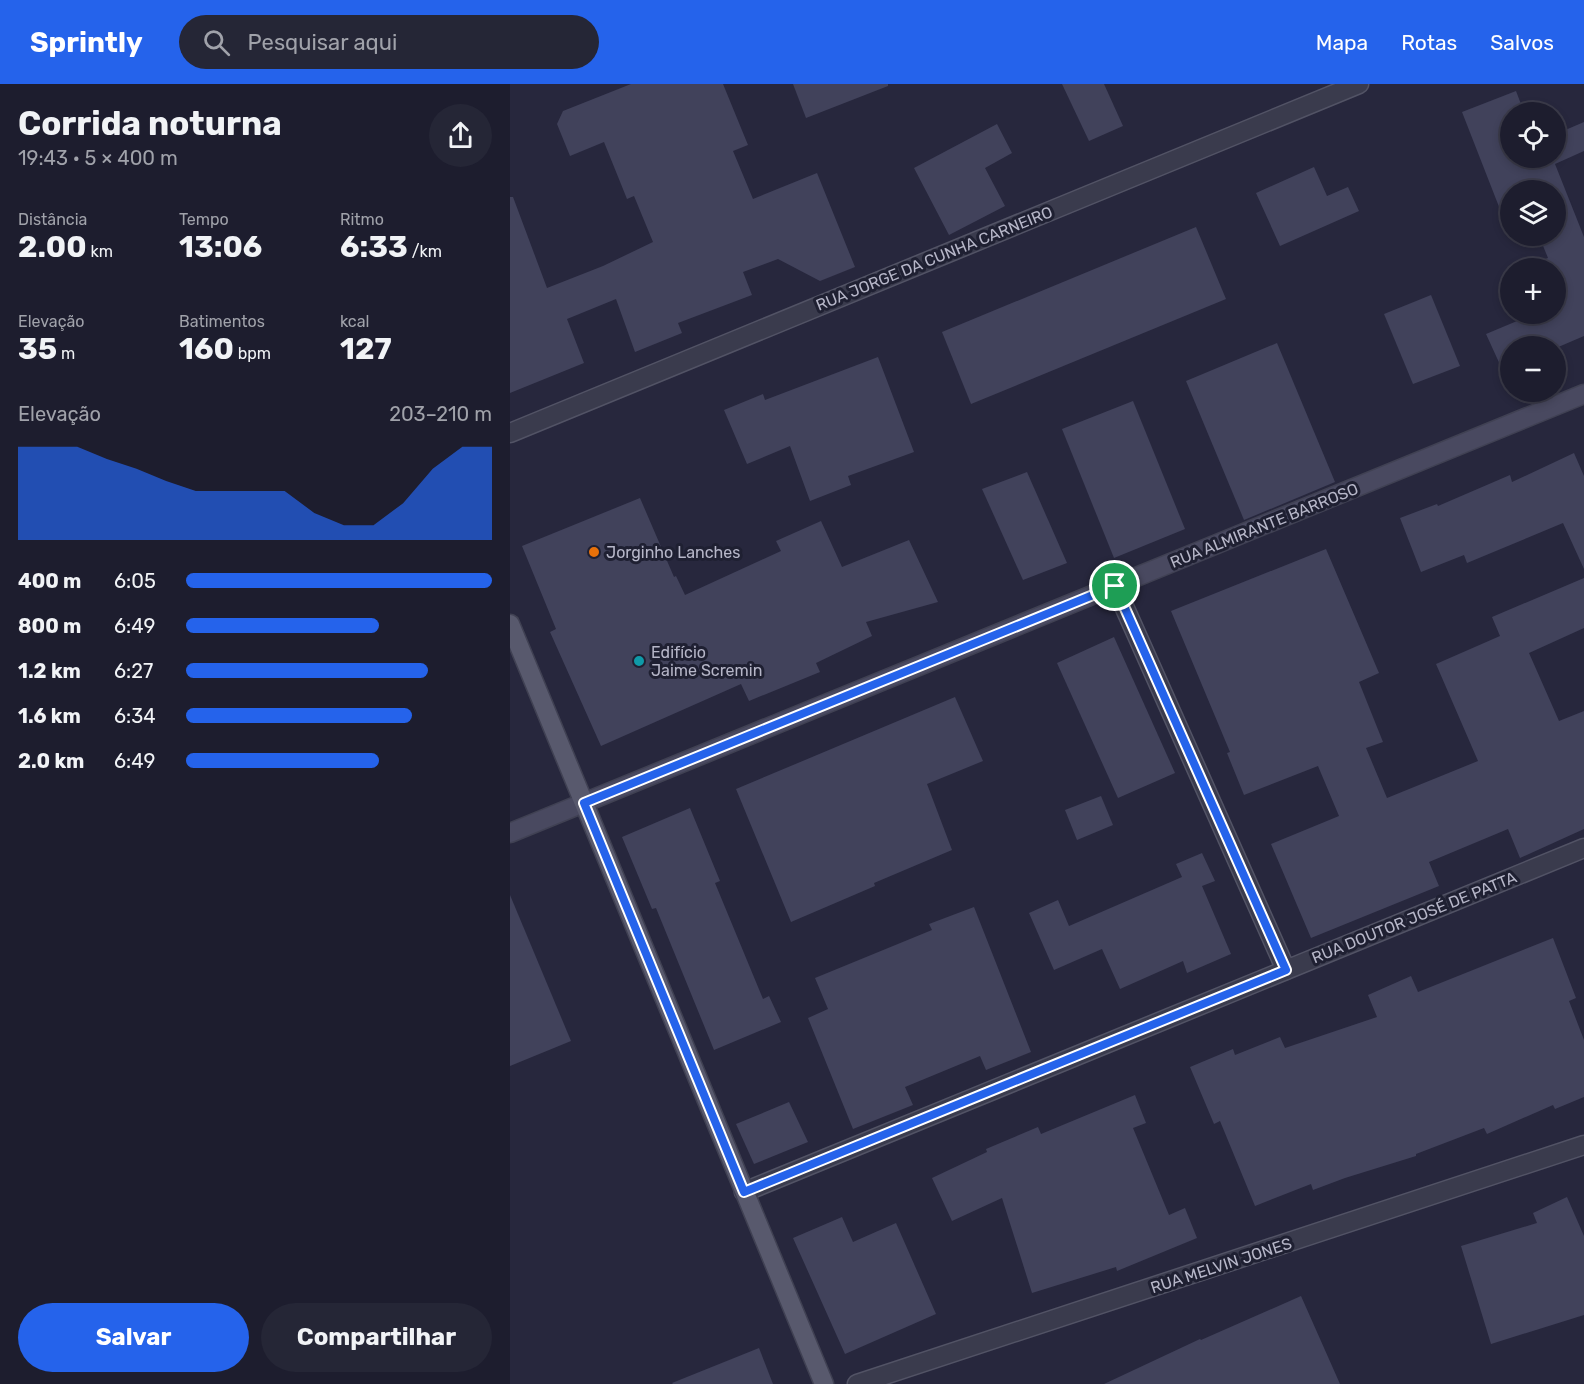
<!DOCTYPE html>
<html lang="pt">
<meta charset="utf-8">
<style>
body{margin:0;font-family:Rubik,sans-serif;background:#252636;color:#f1f3f6;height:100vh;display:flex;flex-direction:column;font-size:22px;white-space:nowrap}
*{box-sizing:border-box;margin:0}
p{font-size:20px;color:#a0a2aa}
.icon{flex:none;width:33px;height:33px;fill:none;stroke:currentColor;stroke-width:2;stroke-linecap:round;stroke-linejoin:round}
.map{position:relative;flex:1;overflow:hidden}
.details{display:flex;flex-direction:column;background:#1d1d2e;width:510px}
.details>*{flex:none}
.fabs{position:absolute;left:990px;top:18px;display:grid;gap:12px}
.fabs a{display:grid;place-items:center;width:66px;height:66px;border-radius:50%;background:#1d1d2e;box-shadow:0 3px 9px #0003,0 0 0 2px #3b3b4a;font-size:30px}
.pin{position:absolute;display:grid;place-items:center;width:51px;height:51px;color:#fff;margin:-26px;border:3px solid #fff;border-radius:50%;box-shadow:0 2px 6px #0007}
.round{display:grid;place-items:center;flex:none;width:63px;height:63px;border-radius:32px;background:#252636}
.overview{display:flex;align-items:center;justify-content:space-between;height:102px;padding:0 18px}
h1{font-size:33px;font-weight:700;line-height:45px}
.stats{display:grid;grid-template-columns:repeat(3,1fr);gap:9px;height:102px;padding:6px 18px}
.stats div{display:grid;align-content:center}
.stats b{font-size:30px;font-weight:700}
.stats small{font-size:16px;font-weight:400}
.stats p{font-size:16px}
.chart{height:168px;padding:12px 18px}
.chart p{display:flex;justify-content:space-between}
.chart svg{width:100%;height:108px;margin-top:6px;fill:#2563eb;opacity:.7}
.action{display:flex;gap:12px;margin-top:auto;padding:12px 18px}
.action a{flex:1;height:69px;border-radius:36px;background:#2563eb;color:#fff;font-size:24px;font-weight:700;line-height:69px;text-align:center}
.action a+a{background:#252636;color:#f1f3f6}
ul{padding:0 18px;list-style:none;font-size:20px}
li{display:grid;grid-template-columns:96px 72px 1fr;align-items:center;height:45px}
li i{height:15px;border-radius:8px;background:#2563eb}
header{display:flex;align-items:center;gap:36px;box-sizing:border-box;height:84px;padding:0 30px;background:#2563eb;color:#fff}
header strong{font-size:28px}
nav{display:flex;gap:33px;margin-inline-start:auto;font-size:21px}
.search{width:420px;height:54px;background:#252636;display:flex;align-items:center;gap:15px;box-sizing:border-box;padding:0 21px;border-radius:33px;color:#a0a2aa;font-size:22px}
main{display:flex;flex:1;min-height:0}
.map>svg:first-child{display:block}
.building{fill:#41425b}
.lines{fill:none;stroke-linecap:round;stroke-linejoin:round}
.street-casing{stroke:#525365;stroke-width:21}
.secondary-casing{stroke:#404153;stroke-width:21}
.primary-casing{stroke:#404153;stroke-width:21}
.street{stroke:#3a3b4d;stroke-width:18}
.secondary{stroke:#494960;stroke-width:18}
.primary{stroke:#58596d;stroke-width:18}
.route-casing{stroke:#fff;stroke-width:12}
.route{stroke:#2563eb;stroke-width:8}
.food-dot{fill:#e8710a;stroke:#1f2032;stroke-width:2}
.culture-dot{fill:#0f9aa8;stroke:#1f2032;stroke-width:2}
.labels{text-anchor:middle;stroke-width:6;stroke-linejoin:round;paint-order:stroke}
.street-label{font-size:16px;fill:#b6b6c8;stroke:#1f2032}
.poi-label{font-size:16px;fill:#b6b6c8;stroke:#1f2032;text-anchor:start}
</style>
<header>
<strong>Sprintly</strong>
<div class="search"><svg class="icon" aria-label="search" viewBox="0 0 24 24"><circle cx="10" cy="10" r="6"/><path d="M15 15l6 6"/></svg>Pesquisar aqui</div>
<nav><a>Mapa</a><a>Rotas</a><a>Salvos</a></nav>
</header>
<main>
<section class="details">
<div class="overview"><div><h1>Corrida noturna</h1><p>19:43 · 5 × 400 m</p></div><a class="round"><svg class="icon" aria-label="share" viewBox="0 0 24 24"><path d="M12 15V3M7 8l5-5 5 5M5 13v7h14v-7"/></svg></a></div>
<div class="stats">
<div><p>Distância</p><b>2.00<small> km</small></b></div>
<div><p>Tempo</p><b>13:06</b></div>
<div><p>Ritmo</p><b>6:33<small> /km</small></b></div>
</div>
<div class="stats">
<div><p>Elevação</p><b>35<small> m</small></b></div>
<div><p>Batimentos</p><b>160<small> bpm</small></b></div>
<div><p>kcal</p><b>127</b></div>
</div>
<div class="chart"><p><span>Elevação</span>203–210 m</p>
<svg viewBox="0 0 160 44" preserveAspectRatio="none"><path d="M0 44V6L10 6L20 6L30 11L40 15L50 20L60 24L70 24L80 24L90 24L100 33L110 38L120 38L130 29L140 15L150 6L160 6V44z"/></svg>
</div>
<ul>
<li><b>400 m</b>6:05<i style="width:100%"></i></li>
<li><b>800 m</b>6:49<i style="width:63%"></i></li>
<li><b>1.2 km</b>6:27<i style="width:79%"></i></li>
<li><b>1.6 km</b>6:34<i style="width:74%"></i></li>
<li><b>2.0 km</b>6:49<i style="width:63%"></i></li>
</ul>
<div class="action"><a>Salvar</a><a>Compartilhar</a></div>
</section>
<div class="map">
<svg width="1074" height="1300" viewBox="0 0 1074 1300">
<rect width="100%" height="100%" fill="#27273d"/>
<g class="building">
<polygon points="121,0 213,0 238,61 223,67 243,115 307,89 345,183 310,197 268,175 233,188 242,211 168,239 172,249 125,268 106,215 57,235 74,279 0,309 0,113 3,113 37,204 93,182 143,158 124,112 117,115 94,58 60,72 47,40 53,27"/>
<polygon points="283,0 378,0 378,2 296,34"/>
<polygon points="552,0 594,0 613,42 579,57"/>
<polygon points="1006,7 1014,28 1000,28 1000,74 1046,74 1046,50 1074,38 1074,67 1045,80 1074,153 1074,252 1046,264 1000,262 1000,282 992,285 976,250 1024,230 1046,230 1046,184 1011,184 1038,174 1029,152 1046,152 1046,106 1000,106 1000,130 993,133 952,28"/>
<polygon points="487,40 502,69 475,84 495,122 439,151 404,84"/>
<polygon points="804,83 817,112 838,103 849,127 770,162 746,109"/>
<polygon points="686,143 716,215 461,320 432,248"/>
<polygon points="921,211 950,282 903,300 874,230"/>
<polygon points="767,259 825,398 734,436 676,297"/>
<polygon points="368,273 404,368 338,392 341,401 300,417 280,362 237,380 214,326 253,310 255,316"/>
<polygon points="623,317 675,445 604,474 552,345"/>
<polygon points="1064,369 1074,392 1074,485 1053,439 957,479 954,471 911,488 890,434 927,420 928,422 1000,391 1002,398"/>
<polygon points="517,388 557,479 513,496 472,405"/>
<polygon points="130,414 164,493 166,492 175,511 271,467 266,457 311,437 332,483 399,456 428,518 356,538 362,552 306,579 310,588 239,617 231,600 91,662 40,548 46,545 12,462"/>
<polygon points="816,465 869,589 849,598 873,658 856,664 877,714 968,677 926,580 990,552 982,533 1074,494 1074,544 1019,569 1049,637 1074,627 1074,745 1010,774 998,745 919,778 929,802 801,854 761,760 829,732 808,682 734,711 717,669 720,668 661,527"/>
<polygon points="604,553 665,689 608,714 547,579"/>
<polygon points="445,613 473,677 417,700 442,766 364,799 365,802 281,838 226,705"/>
<polygon points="591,712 603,741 567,756 555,726"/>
<polygon points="180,724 210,797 205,799 253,915 259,912 271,938 204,966 146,824 142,825 112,753"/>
<polygon points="692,769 705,797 692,802 721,870 677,889 673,877 610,905 592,865 544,886 519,829 548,816 559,842 672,793 666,780"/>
<polygon points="0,811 61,957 0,982"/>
<polygon points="464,823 521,968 476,986 470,972 395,1003 403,1021 343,1045 298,934 318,925 305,894 422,846 419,840"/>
<polygon points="1043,854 1066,914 1059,917 1074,956 1074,1013 1045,1025 1043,1021 977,1050 974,1044 906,1070 906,1072 835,1094 803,1106 801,1100 745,1122 710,1037 704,1040 680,983 723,965 725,971 770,953 775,964 867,933 858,911 901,892 908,908"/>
<polygon points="625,1011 636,1039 623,1044 659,1131 675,1124 687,1154 607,1187 606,1183 522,1209 492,1114 442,1137 422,1094 477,1068 476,1065 528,1043 531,1050"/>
<polygon points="279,1018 298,1058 244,1080 226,1040"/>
<polygon points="1057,1113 1074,1152 1074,1231 981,1260 951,1162 1027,1139 1023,1129"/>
<polygon points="332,1133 343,1158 386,1139 426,1230 335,1270 283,1154"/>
<polygon points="791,1212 830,1300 594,1300 690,1255 691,1256"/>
<polygon points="249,1264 263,1300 163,1300 162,1299"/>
</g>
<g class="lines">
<g class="street-casing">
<g id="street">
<polyline points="0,349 849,0"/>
<polyline points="605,502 776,886"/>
<polyline points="234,1108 1074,764"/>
<polyline points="347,1300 1074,1061"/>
</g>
</g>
<g class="secondary-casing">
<polyline id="secondary" points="0,749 1074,310"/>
</g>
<g class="primary-casing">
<polyline id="primary" points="0,540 314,1300"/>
</g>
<use href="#street" class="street"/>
<use href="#secondary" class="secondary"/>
<use href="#primary" class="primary"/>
</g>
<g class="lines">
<g class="route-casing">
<polygon id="route" points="605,502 776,886 234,1108 74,719"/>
</g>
<use href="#route" class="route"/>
</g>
<circle class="food-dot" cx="84" cy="468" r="6"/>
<circle class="culture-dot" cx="129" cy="577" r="6"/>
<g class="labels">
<g class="street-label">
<text transform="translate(424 174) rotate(-22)" y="6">RUA JORGE DA CUNHA CARNEIRO</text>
<text transform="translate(754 441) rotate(-22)" y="6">RUA ALMIRANTE BARROSO</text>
<text transform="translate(904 833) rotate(-22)" y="6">RUA DOUTOR JOSÉ DE PATTA</text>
<text transform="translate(711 1181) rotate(-18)" y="6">RUA MELVIN JONES</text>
</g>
<g class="poi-label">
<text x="96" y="474">Jorginho Lanches</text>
<text x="141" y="574">Edifício<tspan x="141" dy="18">Jaime Scremin</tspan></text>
</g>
</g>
</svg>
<div class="fabs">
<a><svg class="icon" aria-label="locate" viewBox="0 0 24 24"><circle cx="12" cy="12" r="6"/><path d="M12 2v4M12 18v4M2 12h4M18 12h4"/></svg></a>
<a><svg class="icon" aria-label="layers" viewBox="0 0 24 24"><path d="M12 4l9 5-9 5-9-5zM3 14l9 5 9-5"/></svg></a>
<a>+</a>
<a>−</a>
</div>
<div class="pin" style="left:605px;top:502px;background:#1e9e55"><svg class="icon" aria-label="arrive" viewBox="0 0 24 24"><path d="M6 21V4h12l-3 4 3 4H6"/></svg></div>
</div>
</main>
